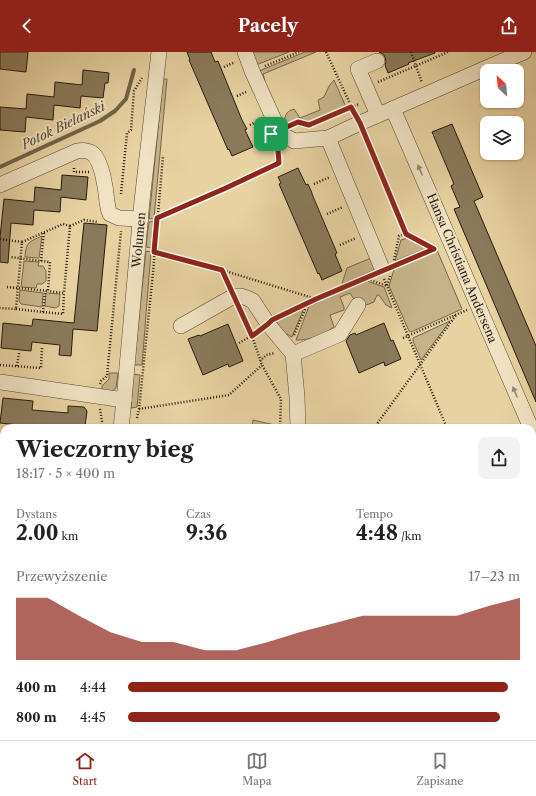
<!DOCTYPE html>
<html lang="pl">
<meta charset="utf-8">
<style>
body{margin:0;font-family:"Libre Caslon Text",serif;background:#f2f2f2;color:#222;height:100vh;display:flex;flex-direction:column;font-size:15px;white-space:nowrap}
*{box-sizing:border-box;margin:0}
p{font-size:13px;color:#767676}
.icon{flex:none;width:22px;height:22px;fill:none;stroke:currentColor;stroke-width:2;stroke-linecap:round;stroke-linejoin:round}
.map{position:relative;flex:1;overflow:hidden}
.details{position:absolute;left:0px;top:372px;width:536px;height:316px;display:flex;flex-direction:column;background:#fff;border-radius:12px 12px 0 0;box-shadow:0 1px 3px #0004}
.details>*{flex:none}
.needle{width:26px;rotate:334deg}
.buttons{position:absolute;left:480px;top:12px;display:grid;gap:8px}
.buttons a{display:grid;place-items:center;width:44px;height:44px;border-radius:8px;background:#fff;box-shadow:0 1px 3px #0004;font-size:20px}
.pin{position:absolute;display:grid;place-items:center;width:34px;height:34px;color:#fff;margin:-17px;border-radius:8px;box-shadow:0 2px 6px #0006}
.round{display:grid;place-items:center;flex:none;width:42px;height:42px;border-radius:8px;background:#f2f2f2}
.head{display:flex;align-items:center;justify-content:space-between;height:68px;padding:0 16px}
h1{font-size:22px;font-weight:800;line-height:30px}
.metrics{display:grid;grid-template-columns:repeat(3,1fr);gap:6px;height:68px;padding:4px 16px}
.metrics div{display:grid;align-content:center}
.metrics b{font-size:20px;font-weight:800}
.metrics small{font-size:11px;font-weight:400}
.metrics p{font-size:11px}
.chart{height:112px;padding:8px 16px}
.chart p{display:flex;justify-content:space-between}
.chart svg{width:100%;height:72px;margin-top:4px;fill:#8f2418;opacity:.7}
ul{padding:0 16px;list-style:none;font-size:13px}
li{display:grid;grid-template-columns:64px 48px 1fr;align-items:center;height:30px}
li i{height:10px;border-radius:5px;background:#8f2418}
header{display:flex;justify-content:space-between;align-items:center;height:52px;padding:0 16px;background:#8f2418;color:#fff;font-size:18px;font-weight:800}
.dock{display:flex;justify-content:space-around;align-items:center;height:56px;border-top:1px solid #e0e0e0;background:#fff;font-size:11px;color:#767676}
.dock a{display:grid;justify-items:center;gap:2px}
.dock .on{color:#8f2418}
.map>svg:first-child{display:block}
.green{fill:#c7b389;stroke:#76674c}
.lines{fill:none;stroke-linecap:round;stroke-linejoin:round}
.stream{stroke:#716449;stroke-width:4}
.building{fill:#8a7a5b;stroke:#241b0e}
.minor-casing{stroke:#554933;stroke-width:16}
.major-casing{stroke:#241b0e;stroke-width:20}
.path{stroke:#241b0e;stroke-width:2.5;stroke-dasharray:1 2;stroke-linecap:butt}
.minor{stroke:#f0e2c3;stroke-width:15}
.major{stroke:#e8d2a2;stroke-width:19}
.tram{stroke:#241b0e;stroke-width:1}
.oneway{fill:#948872}
.route-casing{stroke:#fff;stroke-width:8}
.route{stroke:#8f2418;stroke-width:5}
.labels{text-anchor:middle;stroke-width:4;stroke-linejoin:round;paint-order:stroke}
.street-label{font-size:12px;fill:#241b0e;stroke:#f0e2c3}
.water-label{font-size:13px;font-style:italic;fill:#584b35;stroke:#f0e2c3}
</style>
<header><svg class="icon" aria-label="back" viewBox="0 0 24 24"><path d="M15 5l-7 7 7 7"/></svg>Pacely<svg class="icon" aria-label="share" viewBox="0 0 24 24"><path d="M12 15V3M7 8l5-5 5 5M5 13v7h14v-7"/></svg></header>
<div class="map">
<svg width="536" height="688" viewBox="0 0 536 688">
<rect width="100%" height="100%" fill="#e8d2a2"/>
<filter id="stains"><feTurbulence type="fractalNoise" baseFrequency=".005" numOctaves="4"/><feColorMatrix values="0 0 0 0 .2 0 0 0 0 .09 0 0 0 0 .02 0 0 0 .5 -.17"/></filter>
<radialGradient id="worn" r=".72"><stop offset=".6" stop-color="#630" stop-opacity="0"/><stop offset="1" stop-color="#630" stop-opacity=".3"/></radialGradient>
<g class="green">
<polygon points="251,0 289,0 256,13"/>
<polygon points="305,0 316,0 263,22 265,29 263,28 259,19"/>
<polygon points="163,27 167,27 154,166 149,167"/>
<path d="M334 28 346 55 309 71 298 68 284 74C285 65 284 60 294 57L300 66 320 58 318 48 324 45 329 34Z"/>
<polygon points="153,169 151,196 146,195 149,170"/>
<path d="M42 184 39 206 25 205C26 190 29 190 42 184Z"/>
<polygon points="408,186 427,196 395,209 401,188"/>
<polygon points="437,198 462,257 411,280 409,279 389,234 394,217"/>
<polygon points="146,199 151,200 142,313 134,313"/>
<polygon points="371,206 375,215 374,218 342,232 347,216"/>
<polygon points="24,209 39,210 38,214 43,214 46,219 46,229 42,232 37,232 36,236 21,235"/>
<path d="M367 229 384 235 392 256 386 253 379 243H377L374 250 369 252 365 253 355 249 350 241 340 245 344 255V258L330 263 334 275C324 282 308 289 296 288L309 254Z"/>
<polygon points="20,238 43,241 42,255 21,252 19,249"/>
<polygon points="46,241 60,242 59,254 55,256 45,254"/>
<polygon points="304,256 292,285 283,280 277,272 277,268"/>
<polygon points="450,269 421,308 413,289 413,286"/>
<polygon points="109,321 118,321 116,336 112,339 102,340 102,334 109,327"/>
<polygon points="133,322 140,323 137,355 131,356"/>
<polygon points="253,368 279,374 278,376 252,376"/>
<polygon points="532,420 536,430 536,462 532,463"/>
<polygon points="2,573 4,573 4,602 0,601 0,581 1,581"/>
<polygon points="0,605 4,606 4,649 0,649"/>
<polygon points="532,668 535,678 536,679 536,688 451,688 438,684 532,684"/>
<polygon points="4,673 4,684 93,684 89,688 0,688 0,674"/>
<polygon points="108,684 157,684 156,688 103,688"/>
<polygon points="181,684 255,684 299,688 181,688"/>
</g>
<g class="lines">
<polyline class="stream" points="0,115 100,69 115,59 126,47 134,18"/>
</g>
<g class="building">
<polygon points="0,0 28,0 26,20 0,17"/>
<polygon points="187,0 211,0 215,10 218,9 242,68 247,77 245,78 253,95 232,104 229,97 228,98 189,8 190,8"/>
<polygon points="379,0 435,0 435,1 408,11 409,12 388,21 385,13 386,10 385,5 383,2"/>
<polygon points="83,18 109,21 108,31 105,31 103,46 81,44 80,56 54,53 53,68 26,65 25,80 0,78 0,55 26,57 27,42 54,45 55,30 82,33"/>
<polygon points="452,72 483,145 474,149 536,294 536,350 454,157 460,155 451,134 454,132 432,80"/>
<polygon points="298,116 306,133 308,132 312,141 312,142 337,201 335,202 342,219 322,228 319,221 318,222 279,132 281,131 278,125"/>
<polygon points="62,123 88,125 86,148 61,145 60,160 34,158 33,173 11,171 8,211 0,210 0,185 4,147 34,150 35,135 61,138"/>
<polygon points="84,171 107,173 97,279 73,277 71,304 59,303 60,293 32,290 31,299 1,296 3,271 32,274 33,267 74,271"/>
<polygon points="384,271 391,289 393,288 401,307 385,314 384,310 359,321 346,289 350,283 355,281 356,283"/>
<polygon points="228,272 243,309 229,315 228,312 203,323 188,287 199,283 200,284"/>
<polygon points="3,346 33,349 32,358 68,361 68,354 84,355 87,359 85,374 79,373 79,376 29,376 29,374 0,371"/>
</g>
<g class="lines">
<g class="minor-casing">
<g id="minor">
<polyline points="245,0 252,19 280,81 294,89 328,86 360,71 493,13 524,0"/>
<polyline points="377,9 358,17 378,63"/>
<polyline points="393,57 531,376"/>
<polyline points="328,86 381,214"/>
<path d="M0 133 77 99C82 98 87 98 92 101 102 108 106 138 107 150 108 155 108 158 110 162L119 166 141 167"/>
<polyline points="181,274 234,244 241,244 247,246 253,249 268,272 293,302 297,345 298,376"/>
<polyline points="293,302 340,282 358,253"/>
<polyline points="0,330 124,348"/>
<polyline points="121,376 124,348 142,149 159,0"/>
<polyline points="532,471 536,470"/>
<polyline points="532,556 536,572"/>
<polyline points="0,565 4,566"/>
<polyline points="423,684 436,688"/>
</g>
</g>
<g class="major-casing">
<g id="major">
<polyline points="532,514 536,513"/>
<polyline points="0,655 4,655"/>
</g>
</g>
<g class="path">
<polyline points="326,0 352,56"/>
<polyline points="411,0 422,31"/>
<polyline points="265,14 299,0"/>
<polyline points="224,15 235,10"/>
<polyline points="378,30 448,0"/>
<polyline points="237,44 246,40"/>
<polyline points="293,72 298,70 309,73 359,52"/>
<polyline points="250,73 260,68"/>
<polyline points="365,82 406,182 433,197"/>
<polyline points="74,116 74,120 89,120"/>
<polyline points="314,132 330,125"/>
<polyline points="121,142 127,81 131,78 134,39 142,26"/>
<polyline points="327,162 343,155"/>
<polyline points="157,166 226,135 279,111 278,98 277,95"/>
<polyline points="70,174 84,168 98,170"/>
<polyline points="0,187 22,190 16,257 0,256"/>
<polyline points="22,190 63,172 70,174 64,241"/>
<polyline points="340,193 356,186"/>
<polyline points="154,200 222,218 316,247"/>
<polyline points="394,208 399,184 406,182"/>
<polyline points="41,209 44,180"/>
<polyline points="395,213 438,195"/>
<polyline points="222,218 229,233"/>
<polyline points="365,226 387,234 390,224"/>
<polyline points="384,227 447,376"/>
<polyline points="7,235 48,239 50,210 10,205"/>
<polyline points="16,257 43,260 45,239"/>
<polyline points="240,258 252,284 262,313 281,347 280,376"/>
<polyline points="43,260 63,262 64,241 48,239"/>
<polyline points="280,264 316,247 372,223"/>
<polyline points="294,283 308,251"/>
<polyline points="403,286 467,258"/>
<polyline points="239,291 258,280"/>
<polyline points="260,309 266,303 275,301"/>
<polyline points="0,313 41,316 42,295"/>
<polyline points="17,314 19,301"/>
<polyline points="100,332 101,329 107,324 121,179"/>
<polyline points="100,357 102,369 101,376"/>
<polyline points="139,357 229,343 262,313"/>
<polyline points="137,366 139,357 153,221 163,104"/>
<polyline points="374,376 456,263"/>
<polyline points="0,393 1,381"/>
<polyline points="0,420 4,420"/>
<polyline points="0,482 4,481"/>
<polyline points="0,546 4,547"/>
<polyline points="0,603 4,604"/>
<polyline points="97,688 102,684"/>
<polyline points="161,688 162,684"/>
</g>
<use href="#minor" class="minor"/>
<use href="#major" class="major"/>
<g class="tram">
<polyline points="0,653 4,653"/>
<polyline points="0,661 4,661"/>
<polyline points="301,684 350,688"/>
<polyline points="373,684 390,688"/>
</g>
</g>
<defs><path id="oneway-solid" d="M-6-.8H1V-3.2L6.5 0L1 3.2V.8H-6Z"/></defs>
<g class="oneway">
<use href="#oneway-solid" transform="translate(420 118) rotate(-113)"/>
<use href="#oneway-solid" transform="translate(515 340) rotate(-113)"/>
</g>
<g class="lines">
<g class="route-casing">
<polygon id="route" points="351,55 360,71 406,182 434,197 316,247 272,268 268,272 252,284 222,218 154,200 157,166 226,136 279,111 278,98 271,82 298,70 309,73"/>
</g>
<use href="#route" class="route"/>
</g>
<g class="labels">
<g class="street-label">
<text transform="translate(139 188) rotate(-85)" y="4">Wolumen</text>
<text transform="translate(462 216) rotate(67)" y="4">Hansa Christiana Andersena</text>
</g>
<g class="water-label">
<text transform="translate(63 73) rotate(-26)" y="5">Potok Bielański</text>
</g>
</g>
<rect width="100%" height="100%" filter="url(#stains)"/>
<rect width="100%" height="100%" fill="url(#worn)"/>
</svg>
<div class="buttons">
<a><svg class="needle" viewBox="-14 -14 28 28"><path d="M0-13l5 13h-10z" fill="#e53935"/><path d="M0 13l5-13h-10z" fill="#767676"/></svg></a>
<a><svg class="icon" aria-label="layers" viewBox="0 0 24 24"><path d="M12 4l9 5-9 5-9-5zM3 14l9 5 9-5"/></svg></a>
</div>
<div class="pin" style="left:271px;top:82px;background:#1e9e55"><svg class="icon" aria-label="arrive" viewBox="0 0 24 24"><path d="M6 21V4h12l-3 4 3 4H6"/></svg></div>
<section class="details">
<div class="head"><div><h1>Wieczorny bieg</h1><p>18:17 · 5 × 400 m</p></div><a class="round"><svg class="icon" aria-label="share" viewBox="0 0 24 24"><path d="M12 15V3M7 8l5-5 5 5M5 13v7h14v-7"/></svg></a></div>
<div class="metrics">
<div><p>Dystans</p><b>2.00<small> km</small></b></div>
<div><p>Czas</p><b>9:36</b></div>
<div><p>Tempo</p><b>4:48<small> /km</small></b></div>
</div>
<div class="chart"><p><span>Przewyższenie</span>17–23 m</p>
<svg viewBox="0 0 160 44" preserveAspectRatio="none"><path d="M0 44V6L10 6L20 17L30 27L40 33L50 33L60 38L70 38L80 33L90 27L100 22L110 17L120 17L130 17L140 17L150 11L160 6V44z"/></svg>
</div>
<ul>
<li><b>400 m</b>4:44<i style="width:97%"></i></li>
<li><b>800 m</b>4:45<i style="width:95%"></i></li>
</ul>
</section>
</div>
<nav class="dock">
<a class="on"><svg class="icon" aria-label="home" viewBox="0 0 24 24"><path d="M3 11l9-7 9 7M6 9v11h12V9"/></svg>Start</a>
<a><svg class="icon" aria-label="map" viewBox="0 0 24 24"><path d="M3 6l6-2 6 2 6-2v14l-6 2-6-2-6 2zM9 4v14M15 6v14"/></svg>Mapa</a>
<a><svg class="icon" aria-label="saved" viewBox="0 0 24 24"><path d="M7 4h10v16l-5-4-5 4z"/></svg>Zapisane</a>
</nav>
